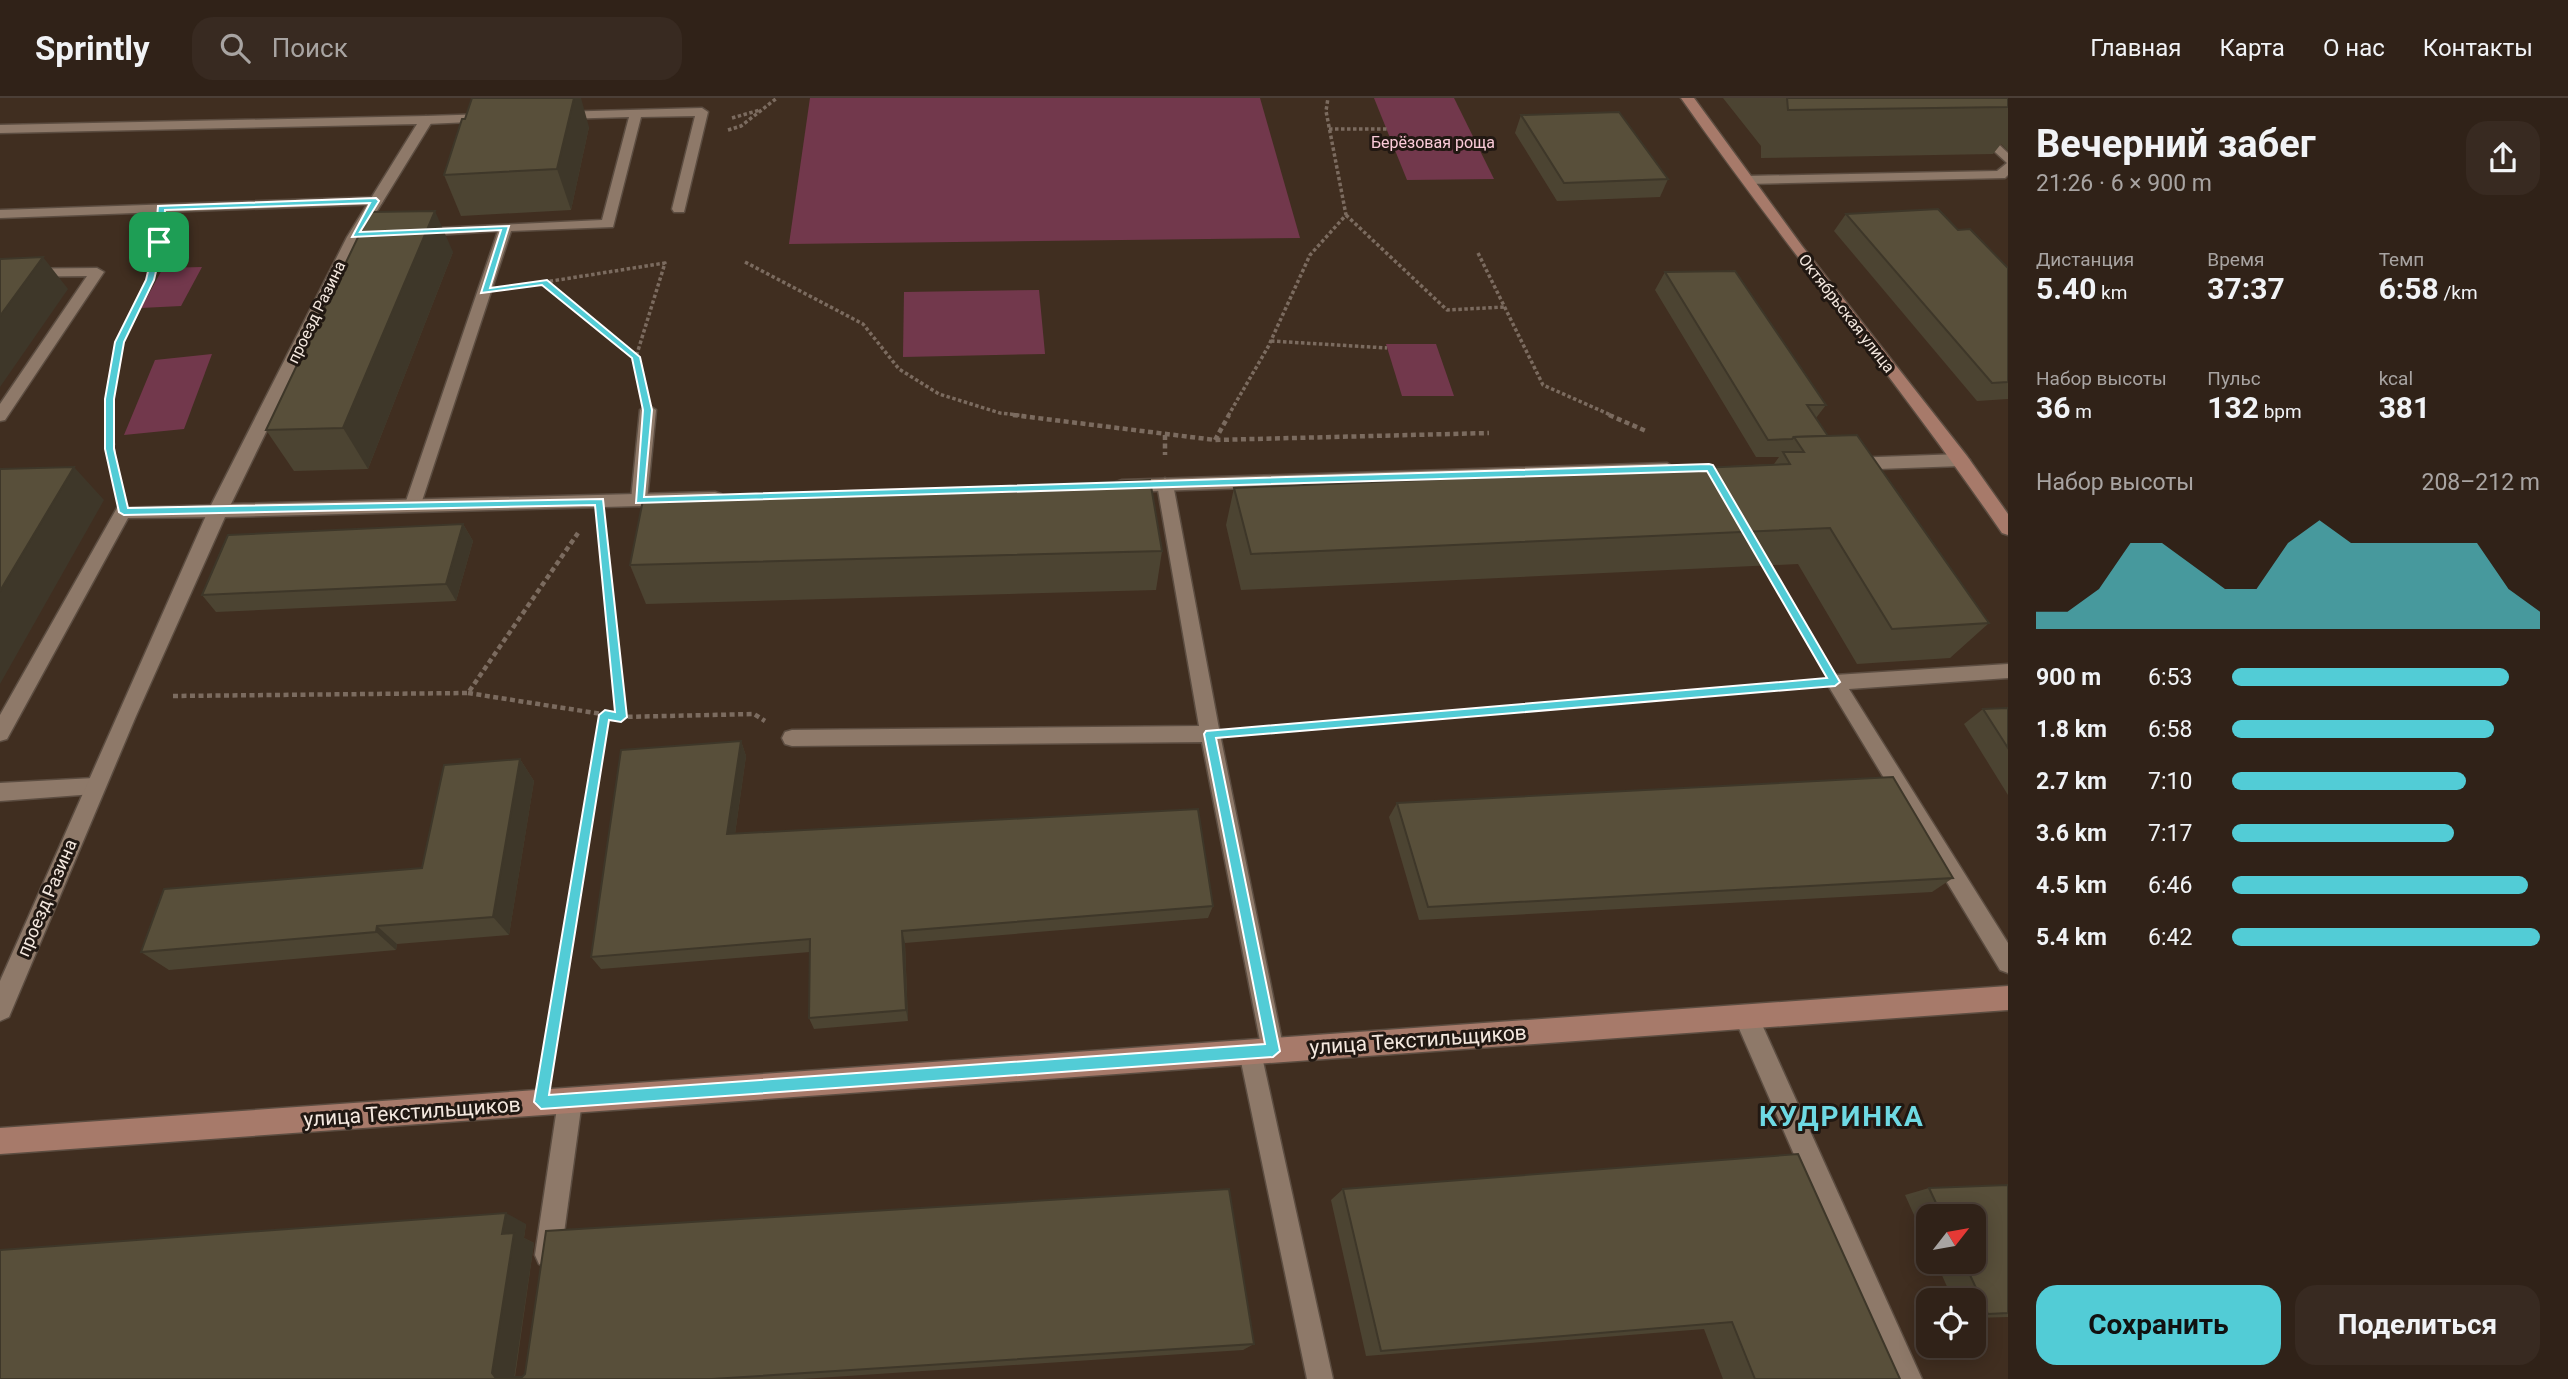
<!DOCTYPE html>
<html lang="ru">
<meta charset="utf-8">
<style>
body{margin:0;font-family:Roboto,sans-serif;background:#382a21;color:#f1f3f6;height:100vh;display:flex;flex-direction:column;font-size:26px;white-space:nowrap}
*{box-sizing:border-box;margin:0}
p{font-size:23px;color:#a8a4a2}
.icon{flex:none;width:38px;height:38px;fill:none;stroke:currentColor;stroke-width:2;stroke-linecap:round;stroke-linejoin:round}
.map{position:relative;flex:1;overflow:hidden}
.details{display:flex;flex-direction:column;background:#302218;width:560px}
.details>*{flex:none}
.needle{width:46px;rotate:59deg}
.fabs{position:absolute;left:1916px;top:1106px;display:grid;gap:14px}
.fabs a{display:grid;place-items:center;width:70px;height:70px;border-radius:14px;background:#302218;box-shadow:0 4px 18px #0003,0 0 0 2px #4b3f37;font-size:35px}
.pin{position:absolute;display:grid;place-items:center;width:60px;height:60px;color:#fff;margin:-30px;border-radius:14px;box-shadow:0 4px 10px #0006}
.round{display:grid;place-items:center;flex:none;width:74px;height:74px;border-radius:21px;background:#382a21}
.headline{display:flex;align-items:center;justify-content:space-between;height:119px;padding:0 28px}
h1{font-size:38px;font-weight:700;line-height:52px}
.figures{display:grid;grid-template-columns:repeat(3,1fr);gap:10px;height:119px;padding:7px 28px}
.figures div{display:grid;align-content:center}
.figures b{font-size:30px;font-weight:700}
.figures small{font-size:19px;font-weight:400}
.figures p{font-size:19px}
.chart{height:196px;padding:14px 28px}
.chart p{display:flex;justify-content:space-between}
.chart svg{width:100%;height:126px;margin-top:7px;fill:#52ccd6;opacity:.7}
.cta{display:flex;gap:14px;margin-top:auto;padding:14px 28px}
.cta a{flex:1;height:80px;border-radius:21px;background:#52ccd6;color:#111;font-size:28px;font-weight:700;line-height:80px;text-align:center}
.cta a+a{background:#382a21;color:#f1f3f6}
ul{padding:0 28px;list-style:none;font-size:23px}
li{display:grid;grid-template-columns:112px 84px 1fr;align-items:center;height:52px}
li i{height:18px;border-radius:9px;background:#52ccd6}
header{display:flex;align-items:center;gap:42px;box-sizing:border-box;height:98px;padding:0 35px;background:#302218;border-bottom:2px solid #4b3f37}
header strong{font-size:33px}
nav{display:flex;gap:38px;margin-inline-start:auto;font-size:24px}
.search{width:490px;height:63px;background:#382a21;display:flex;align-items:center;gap:18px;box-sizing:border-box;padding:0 24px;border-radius:21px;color:#a8a4a2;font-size:26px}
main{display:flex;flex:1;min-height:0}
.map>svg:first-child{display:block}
.green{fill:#72384c}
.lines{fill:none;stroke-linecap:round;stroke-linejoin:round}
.lane-casing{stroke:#5c4d41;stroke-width:3}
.street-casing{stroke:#5c4d41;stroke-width:3}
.secondary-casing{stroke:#5c4d41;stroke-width:3}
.path-far2{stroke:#7b6b5f;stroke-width:3.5;stroke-dasharray:3.5 2.5;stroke-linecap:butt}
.path-far1{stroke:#7b6b5f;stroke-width:4.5;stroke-dasharray:5 3.5;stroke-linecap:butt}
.path{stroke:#7b6b5f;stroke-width:5;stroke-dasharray:6 4.5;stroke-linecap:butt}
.lane{fill:#8e7969;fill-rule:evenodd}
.street{fill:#8e7969;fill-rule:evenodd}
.secondary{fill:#a77a6a;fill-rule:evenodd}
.wall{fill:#4c4432}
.shaded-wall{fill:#3e3729}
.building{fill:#584f3a;stroke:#3e3729;stroke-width:2}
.route{fill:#52ccd6;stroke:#fff;stroke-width:2;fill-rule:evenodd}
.labels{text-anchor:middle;stroke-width:6;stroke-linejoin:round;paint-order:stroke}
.far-park-label{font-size:16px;fill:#fbcbd9;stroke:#211812}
.far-street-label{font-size:16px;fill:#f4e8df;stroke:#211812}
.street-label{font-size:18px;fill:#f4e8df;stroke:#211812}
.near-street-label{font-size:21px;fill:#f4e8df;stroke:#211812}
.near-district-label{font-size:28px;font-weight:bold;letter-spacing:2px;fill:#6ed9e3;stroke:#211812}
</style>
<header>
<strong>Sprintly</strong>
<div class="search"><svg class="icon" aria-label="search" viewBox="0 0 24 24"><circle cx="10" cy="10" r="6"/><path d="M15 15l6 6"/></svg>Поиск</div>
<nav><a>Главная</a><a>Карта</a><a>О нас</a><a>Контакты</a></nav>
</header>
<main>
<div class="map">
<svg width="2008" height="1281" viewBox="0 0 2008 1281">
<rect width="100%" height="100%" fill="#402e20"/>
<g class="green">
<polygon points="810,0 1260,0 1300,140 789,146"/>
<polygon points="1374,0 1454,0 1494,81 1407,82"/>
<polygon points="202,169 181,208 141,210 163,170"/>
<polygon points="1039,192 1045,256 903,259 904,194"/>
<polygon points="1386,246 1436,246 1454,298 1402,298"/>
<polygon points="212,256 184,331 124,337 155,262"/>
</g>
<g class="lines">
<g class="lane-casing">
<g id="lane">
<polygon points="1936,0 1949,0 2008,55 2008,77 2005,80 1747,86 1741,82 1747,78 1997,73 2007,65"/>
<polygon points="702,10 708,14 684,114 674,114 672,111 695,18 641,19 613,129 511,133 420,409 418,413 406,413 404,409 498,133 420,138 415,137 415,131 602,122 629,19 561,21 557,20 557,14"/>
<polygon points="489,16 495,20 493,23 426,26 420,22 426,18"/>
<polygon points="376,99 383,103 381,106 0,120 0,112"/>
<polygon points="97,170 104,174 5,322 0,323 0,306 87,178 0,179 0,171"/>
<polygon points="648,307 656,312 647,402 639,408 631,402 640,312"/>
<polygon points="1165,380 1173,386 1220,636 1284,953 1281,961 1273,964 1265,961 1262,953 1202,644 792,648 785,646 782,640 785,634 792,632 1199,628 1157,386"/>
<polygon points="217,407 225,413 217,419 128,420 7,641 0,643 0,617 117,410"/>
<polygon points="2008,566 2008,580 1849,591 2008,845 2008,875 2000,872 1826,584 1828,579 1835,577"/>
<polygon points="94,680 101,682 104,688 101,694 94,696 0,703 0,685"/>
<polygon points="1250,943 1258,946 1261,954 1333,1281 1307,1281 1239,954 1242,946"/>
<polygon points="570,991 578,995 582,1003 561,1157 557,1166 548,1170 539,1166 535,1157 558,1003 562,995"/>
</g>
</g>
<g class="street-casing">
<g id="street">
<polygon points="426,18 433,22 361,139 231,406 715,394 721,396 724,400 721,404 715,406 225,419 136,618 9,919 0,923 0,883 208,413 347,139 417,26 0,35 0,27"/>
<polygon points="1961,356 1970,362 1961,368 1850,372 1841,366 1850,360"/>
<polygon points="1667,365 1676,371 1667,377 1122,394 1116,392 1113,388 1116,384 1122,382"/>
<polygon points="1746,907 1755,911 1922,1281 1892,1281 1734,919 1737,911"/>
</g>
</g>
<g class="secondary-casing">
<g id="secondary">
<path d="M1681 0H1694L1802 148 1967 358 2008 416V437L2002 435C1900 286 1784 147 1681 0Z"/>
<polygon points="2008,888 2008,912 0,1056 0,1030"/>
</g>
</g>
<g class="path-far2">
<polyline points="732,20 760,12"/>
<polyline points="1329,31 1388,31"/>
<polyline points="728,32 741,28 777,0"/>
<polyline points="1346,117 1447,212 1505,209"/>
<polyline points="159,144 176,142"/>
<polyline points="1478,155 1543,287 1613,318"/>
<polyline points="745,164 863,226 899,271 939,296 1000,315 1027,318"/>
<polyline points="544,185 636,259"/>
<polyline points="520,188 665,165 636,259 642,288"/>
<polyline points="1271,243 1387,250"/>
<path d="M110 318C109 293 112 266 120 242 133 206 155 178 159 139"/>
<polyline points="1228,318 1268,249 1310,157 1346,117 1326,13 1328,0"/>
</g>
<g class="path-far1">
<polyline points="110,317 117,386"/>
<polyline points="1013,317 1215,342 1489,335"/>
<polyline points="1609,317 1646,333"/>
<polyline points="1165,337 1165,357"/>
<polyline points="1215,342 1229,317"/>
<polyline points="602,432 621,619"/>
<polyline points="1765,464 1819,556"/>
<polyline points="468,595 621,619 754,616 765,623"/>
<polyline points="173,598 468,595 578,435"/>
<polyline points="1245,633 1805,586"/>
<polyline points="585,735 605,616"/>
</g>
<polyline class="path" points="547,968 586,733"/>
<use href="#lane" class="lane"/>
<use href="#street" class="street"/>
<use href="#secondary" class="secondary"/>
</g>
<g class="wall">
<polygon points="1723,0 2008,0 2008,53 2001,46 1993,56 1761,60 1761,48"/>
<polygon points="1521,17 1668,81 1660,99 1557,103 1515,35"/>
<polygon points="465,21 589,29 571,112 461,118 444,77"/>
<polygon points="1846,116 1958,132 2008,170 2008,301 1977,303 1834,133"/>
<polygon points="453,154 368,371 294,373 266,332"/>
<polygon points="1665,174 1826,307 1816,320 1828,338 1989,525 1950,560 1857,566 1798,466 1241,492 1226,427 1234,390 1774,366 1779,359 1756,359 1655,192"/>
<polygon points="463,426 473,443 456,503 216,514 202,497"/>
<polygon points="1162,453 1156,492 646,506 630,467"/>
<polygon points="2008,610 2008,697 1964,626 1983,611"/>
<polygon points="741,643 746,658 735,736 1213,808 1208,820 905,845 908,923 814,931 809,920 810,854 601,871 591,859"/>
<polygon points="520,661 534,683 509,837 397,846 396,852 169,872 141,854 422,770"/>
<polygon points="1397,705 1953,780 1932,794 1419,822 1389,719"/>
<polygon points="2008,1087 2008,1219 1974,1220 1974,1202 1953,1202 1936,1164 1974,1164 1974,1118 1928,1118 1928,1148 1905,1097 1929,1090"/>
<polygon points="1343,1091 1900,1281 1723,1281 1704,1231 1366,1258 1331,1102"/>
<polygon points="526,1126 524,1140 534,1145 515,1279 1254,1246 1243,1252 802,1281 0,1281"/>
</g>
<g class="shaded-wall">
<polygon points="574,0 581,0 589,29 571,112 557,71"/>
<polygon points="435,113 453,154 368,371 343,330"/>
<polygon points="43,159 68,191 0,289 0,218"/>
<polygon points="74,369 104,402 0,586 0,493"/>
<polygon points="463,426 473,443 456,503 446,486"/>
<polygon points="741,643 746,658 733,750 727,736"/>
<polygon points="520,661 534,683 509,837 493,819"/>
<polygon points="377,828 397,846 396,852 376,834"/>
<polygon points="902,833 905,845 908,923 906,912"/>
<polygon points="506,1115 526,1126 524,1140 534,1145 514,1281 495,1279 492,1275 502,1136"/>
</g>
<g class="building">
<polygon points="472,0 574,0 557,71 444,77 462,21 465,21"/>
<polygon points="1787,0 2008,0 2008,9 1788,12"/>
<polygon points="1619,14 1668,81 1564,85 1521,17"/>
<polygon points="1938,111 1958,132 1970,131 2008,170 2008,284 1992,285 1846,116"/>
<polygon points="435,113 343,330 266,332 370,114"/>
<polygon points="43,159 0,218 0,161"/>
<polygon points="1735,173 1826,307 1807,307 1828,338 1794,339 1792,341 1768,342 1665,174"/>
<polygon points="1857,337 1989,525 1892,531 1830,430 1251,456 1234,390 1790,366 1783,354 1804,354 1794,339"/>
<polygon points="74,369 0,493 0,371"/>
<polygon points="1150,382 1162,453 630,467 643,402"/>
<polygon points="463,426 446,486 202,497 228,437"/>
<polygon points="2008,610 2008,650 1983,611"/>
<polygon points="741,643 727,736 1198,711 1213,808 902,833 906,912 809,920 810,841 591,859 621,652"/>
<polygon points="520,661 493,819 377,828 376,834 141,854 164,791 422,770 444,667"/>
<polygon points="1893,679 1953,780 1428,809 1397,705"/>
<polygon points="1798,1056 1900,1281 1755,1281 1732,1224 1381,1253 1343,1091"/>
<polygon points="2008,1087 2008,1215 1988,1216 1964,1164 1974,1164 1974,1118 1942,1118 1929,1090"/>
<polygon points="1229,1091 1254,1246 712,1281 0,1281 0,1152 506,1115 502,1136 514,1135 492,1275 495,1279 522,1279 525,1276 546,1133"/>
</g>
<path class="route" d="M376 100 379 103 360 134 509 128 490 190 547 182 640 259 652 312 644 399 1709 366 1713 367 1840 584 1835 588 1216 640 1280 953 1273 959 541 1011 534 1004 599 617 605 612 615 614 595 407 124 417 119 414 105 351V301L115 244 146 182 155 144 158 108ZM370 105 352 139 501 132 481 195 542 187 632 260 643 312 636 405 1707 373 1827 580 1206 633 1204 636 1265 946 549 997 609 622 621 624 627 619 603 401 128 410 114 351V301L124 244 154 182 163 144 165 112Z"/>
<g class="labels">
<g class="far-park-label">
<text x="1433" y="50">Берёзовая роща</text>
</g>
<g class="far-street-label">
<text transform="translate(316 214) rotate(-64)" y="6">проезд Разина</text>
<text transform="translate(1847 215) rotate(52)" y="6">Октябрьская улица</text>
</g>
<g class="street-label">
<text transform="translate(47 800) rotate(-67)" y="6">проезд Разина</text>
</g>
<g class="near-street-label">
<text transform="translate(1418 942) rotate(-4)" y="7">улица Текстильщиков</text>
<text transform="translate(412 1014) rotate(-4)" y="7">улица Текстильщиков</text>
</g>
<g class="near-district-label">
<text x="1842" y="1028">КУДРИНКА</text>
</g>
</g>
</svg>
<div class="fabs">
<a><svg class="needle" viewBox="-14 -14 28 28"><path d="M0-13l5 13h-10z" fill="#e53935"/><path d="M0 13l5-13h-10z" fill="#a8a4a2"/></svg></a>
<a><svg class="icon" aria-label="locate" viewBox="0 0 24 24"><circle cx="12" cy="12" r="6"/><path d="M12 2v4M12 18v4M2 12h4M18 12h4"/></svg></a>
</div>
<div class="pin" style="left:159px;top:144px;background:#1e9e55"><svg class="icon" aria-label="arrive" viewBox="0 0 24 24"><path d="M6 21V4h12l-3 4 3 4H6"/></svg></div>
</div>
<section class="details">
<div class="headline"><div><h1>Вечерний забег</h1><p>21:26 · 6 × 900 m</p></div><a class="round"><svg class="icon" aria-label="share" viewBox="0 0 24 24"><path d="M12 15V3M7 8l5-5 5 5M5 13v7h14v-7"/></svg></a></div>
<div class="figures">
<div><p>Дистанция</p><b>5.40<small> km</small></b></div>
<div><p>Время</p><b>37:37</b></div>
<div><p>Темп</p><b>6:58<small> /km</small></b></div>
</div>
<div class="figures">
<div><p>Набор высоты</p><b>36<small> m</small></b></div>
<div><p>Пульс</p><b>132<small> bpm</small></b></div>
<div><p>kcal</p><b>381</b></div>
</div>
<div class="chart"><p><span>Набор высоты</span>208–212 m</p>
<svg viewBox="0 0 160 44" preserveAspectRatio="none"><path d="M0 44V38L10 38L20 30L30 14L40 14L50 22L60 30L70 30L80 14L90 6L100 14L110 14L120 14L130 14L140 14L150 30L160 38V44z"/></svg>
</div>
<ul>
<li><b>900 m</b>6:53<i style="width:90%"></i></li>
<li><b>1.8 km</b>6:58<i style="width:85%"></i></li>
<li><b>2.7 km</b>7:10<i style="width:76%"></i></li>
<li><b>3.6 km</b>7:17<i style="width:72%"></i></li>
<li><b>4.5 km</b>6:46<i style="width:96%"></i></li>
<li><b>5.4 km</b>6:42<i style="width:100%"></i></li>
</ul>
<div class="cta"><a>Сохранить</a><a>Поделиться</a></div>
</section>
</main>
